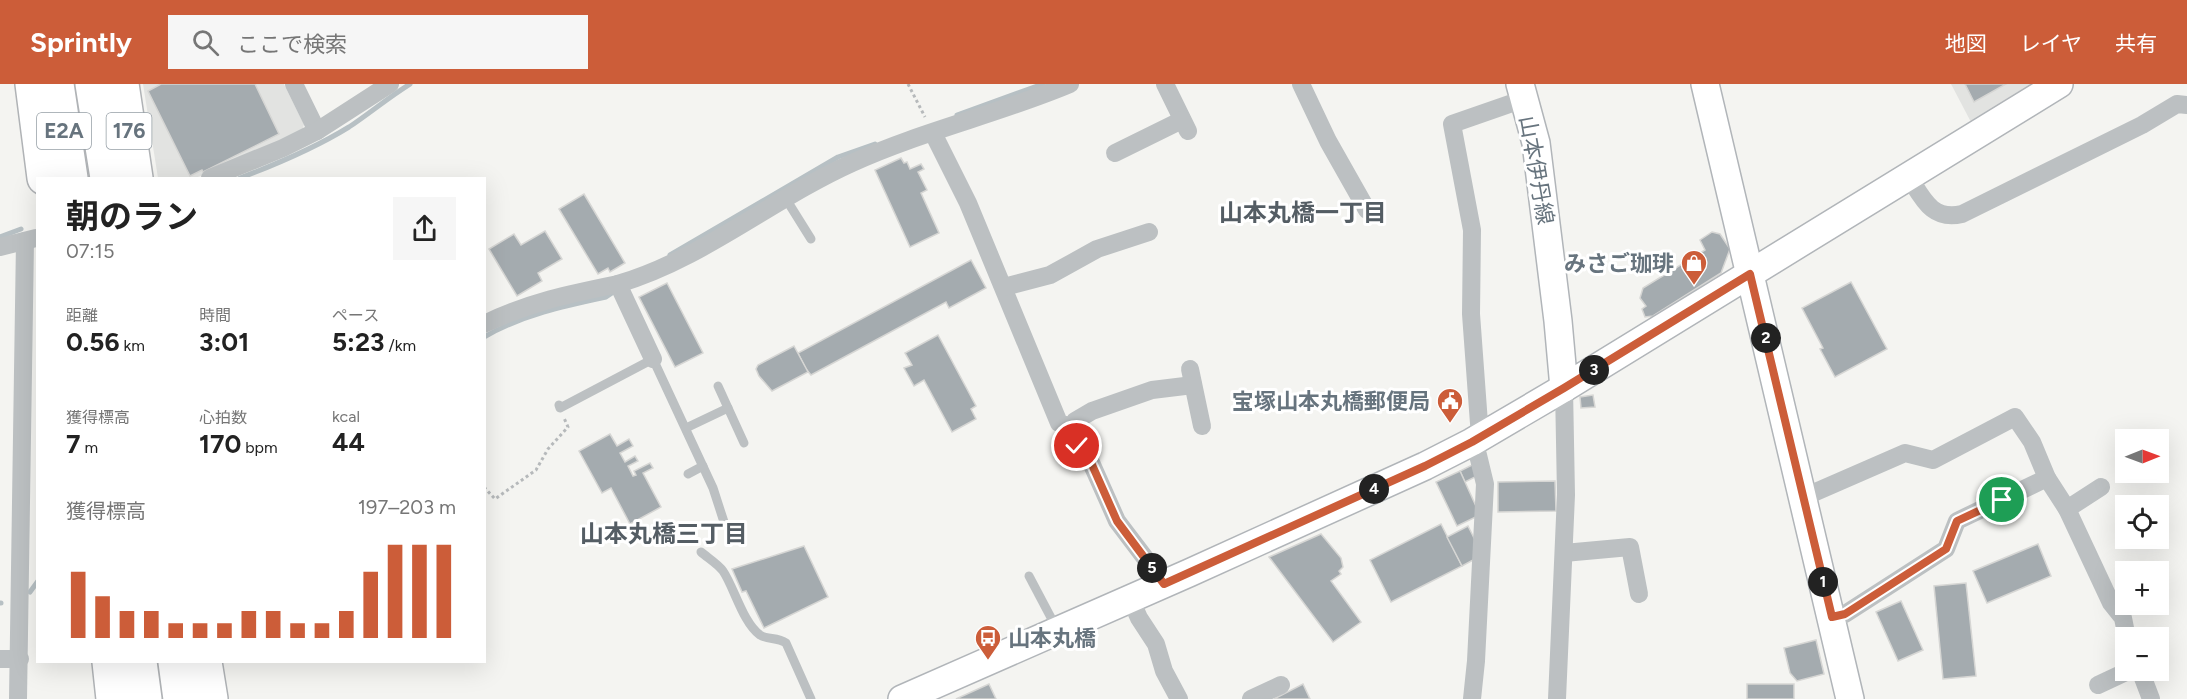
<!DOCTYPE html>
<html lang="ja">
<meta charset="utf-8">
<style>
body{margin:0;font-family:Figtree,"Noto Sans JP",sans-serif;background:#f6f6f6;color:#222;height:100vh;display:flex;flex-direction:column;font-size:22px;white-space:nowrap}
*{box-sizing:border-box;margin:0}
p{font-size:20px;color:#767676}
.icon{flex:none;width:33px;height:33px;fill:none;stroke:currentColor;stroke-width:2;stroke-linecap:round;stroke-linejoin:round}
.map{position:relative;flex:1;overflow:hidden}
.panel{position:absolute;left:36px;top:93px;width:450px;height:486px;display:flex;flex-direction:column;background:#fff;border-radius:0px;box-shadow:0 6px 24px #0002}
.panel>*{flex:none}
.needle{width:39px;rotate:89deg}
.buttons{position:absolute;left:2115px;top:345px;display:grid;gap:12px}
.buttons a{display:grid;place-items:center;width:54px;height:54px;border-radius:0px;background:#fff;box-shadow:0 6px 24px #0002;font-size:30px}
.pin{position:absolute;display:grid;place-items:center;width:51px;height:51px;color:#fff;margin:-26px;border:3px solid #fff;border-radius:50%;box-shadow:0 2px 6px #0007}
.km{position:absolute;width:30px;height:30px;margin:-15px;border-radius:50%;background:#222;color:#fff;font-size:16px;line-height:30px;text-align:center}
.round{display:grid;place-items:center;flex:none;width:63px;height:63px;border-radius:0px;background:#f6f6f6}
.summary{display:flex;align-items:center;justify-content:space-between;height:102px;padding:0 30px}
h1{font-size:33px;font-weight:700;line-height:45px}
.figures{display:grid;grid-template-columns:repeat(3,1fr);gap:9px;height:102px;padding:6px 30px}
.figures div{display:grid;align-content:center}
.figures b{font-size:26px;font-weight:700}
.figures small{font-size:16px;font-weight:400}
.figures p{font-size:16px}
.chart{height:168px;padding:12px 30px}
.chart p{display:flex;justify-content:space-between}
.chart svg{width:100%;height:108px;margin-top:6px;stroke:#cc5d39;stroke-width:6}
header{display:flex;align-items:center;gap:36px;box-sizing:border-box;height:84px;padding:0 30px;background:#cc5d39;color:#fff}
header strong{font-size:28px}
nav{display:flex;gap:33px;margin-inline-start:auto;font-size:21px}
.search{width:420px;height:54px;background:#f6f6f6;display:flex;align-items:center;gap:15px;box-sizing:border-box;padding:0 21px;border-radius:0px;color:#767676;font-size:22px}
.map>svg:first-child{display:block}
.built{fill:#e2e3e1}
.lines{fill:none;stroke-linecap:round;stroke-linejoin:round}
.stream{stroke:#b7c0c4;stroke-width:5}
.building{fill:#a4abaf;stroke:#d6d6d4;stroke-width:1.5}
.secondary-casing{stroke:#b1b5b9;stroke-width:30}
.highway-casing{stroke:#b0b3b6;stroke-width:36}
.path{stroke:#b6b9bb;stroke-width:3;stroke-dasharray:3 3;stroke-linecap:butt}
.lane{stroke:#bcc0c2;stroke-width:9}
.street{stroke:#bcc0c2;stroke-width:18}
.secondary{stroke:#fff;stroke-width:27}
.highway{stroke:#fff;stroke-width:33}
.route-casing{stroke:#fff;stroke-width:12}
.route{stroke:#cc5d39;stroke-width:8}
.labels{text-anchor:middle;stroke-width:6;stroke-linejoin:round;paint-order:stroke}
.shield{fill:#fff;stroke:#959ea5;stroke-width:1.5}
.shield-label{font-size:21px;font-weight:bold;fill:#67747e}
.street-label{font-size:22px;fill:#67747e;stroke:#fff}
.poi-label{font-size:22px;font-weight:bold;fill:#67747e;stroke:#fff;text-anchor:end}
.neighbourhood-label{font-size:24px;font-weight:bold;fill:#545d64;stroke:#fff}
</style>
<header>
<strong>Sprintly</strong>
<div class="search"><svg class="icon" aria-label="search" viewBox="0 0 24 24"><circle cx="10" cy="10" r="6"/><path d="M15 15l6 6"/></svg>ここで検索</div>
<nav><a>地図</a><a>レイヤ</a><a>共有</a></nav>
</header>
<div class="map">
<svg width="2187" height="615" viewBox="0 0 2187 615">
<rect width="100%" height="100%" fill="#f4f4f1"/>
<g class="built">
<polygon points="143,0 284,0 304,40 302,49 275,64 195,94 158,94"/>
<polygon points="1951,0 2035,0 1972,40"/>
</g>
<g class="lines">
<g class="stream">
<polyline points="957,31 1043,0"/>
<path d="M240 94C277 80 315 64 349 43 370 29 389 13 410 0"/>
<polyline points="0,153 21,145"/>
<polyline points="670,171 838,73 875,60"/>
<path d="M484 253C522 231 564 222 606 213L612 209"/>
<polyline points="30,508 38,497"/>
<polyline points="0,519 1,519"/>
</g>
</g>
<g class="building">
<polygon points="161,0 255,0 279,50 203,88 202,86 190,92 148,7"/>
<polygon points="1965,0 2006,0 1974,18"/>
<polygon points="901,74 904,79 907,78 910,85 921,80 924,85 918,88 927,106 921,109 939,149 910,163 875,86"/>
<polygon points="584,110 625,179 610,188 608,184 598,190 559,125"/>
<polygon points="545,147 562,175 538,189 542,197 517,212 489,165 514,150 521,161"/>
<polygon points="1712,148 1720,150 1730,165 1721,189 1653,232 1645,233 1642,225 1646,222 1640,214 1643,204 1705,166 1700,156"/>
<polygon points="971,176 986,204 949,224 946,218 811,291 806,285 798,269"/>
<polygon points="1851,198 1887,265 1835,293 1820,265 1823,264 1802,224"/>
<polygon points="667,199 703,269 675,283 639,213"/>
<polygon points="938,251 976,322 971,325 976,335 952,348 924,296 914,302 904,284 912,281 905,269"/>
<polygon points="794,262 808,288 772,307 759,292 756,285 758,281"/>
<polygon points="1593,311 1595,323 1581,324 1580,313"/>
<polygon points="610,350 617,362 629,355 633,362 620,369 625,378 635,372 638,377 628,382 633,392 636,391 634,387 650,379 653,384 643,389 661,423 630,440 611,404 602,409 579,367"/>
<polygon points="1474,380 1479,391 1465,398 1460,387"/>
<polygon points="1460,387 1480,431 1457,442 1436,398"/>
<polygon points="1555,397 1556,427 1498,428 1498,398"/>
<polygon points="1441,440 1462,482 1391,518 1370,476"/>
<polygon points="1468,442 1477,460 1475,475 1462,482 1447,453"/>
<polygon points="1321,450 1341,474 1343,483 1339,487 1341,490 1331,497 1361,538 1333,558 1269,473"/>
<polygon points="2038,460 2051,492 1987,519 1973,487"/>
<polygon points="804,462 828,513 764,544 746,507 742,508 732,485"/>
<polygon points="1966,499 1976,592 1943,595 1934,502"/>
<polygon points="1901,517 1923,566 1898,577 1876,528"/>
<polygon points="1816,556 1824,590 1797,597 1790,589 1784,564"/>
<polygon points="989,600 996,615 956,615"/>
<polygon points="1303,600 1310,615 1274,615"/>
<rect x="1747" y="600" width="47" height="15"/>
</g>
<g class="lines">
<g class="secondary-casing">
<g id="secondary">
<polyline points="1520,0 1536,59 1558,237 1564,304"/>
<polyline points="1705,0 1850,615"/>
<polyline points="902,615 1189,489 1425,382 1472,358 1564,304 2059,0"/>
</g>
</g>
<g class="highway-casing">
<g id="highway">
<polyline points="32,0 44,94"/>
<polyline points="57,0 71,94"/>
<polyline points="92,0 107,94"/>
<polyline points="122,0 136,94"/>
<polyline points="109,578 113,615"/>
<polyline points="140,578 145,615"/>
<polyline points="175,578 180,615"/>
<polyline points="205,578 211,615"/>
</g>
</g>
<g class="path">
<polyline points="908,0 925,33"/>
<polyline points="484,403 495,415 536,386 548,365 568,343 564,334"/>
</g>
<g class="lane">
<polyline points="786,115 811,155"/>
<polyline points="718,302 744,359"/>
<polyline points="559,321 560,324 653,275 713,404 724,438"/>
<polyline points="686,344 728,324"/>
<polyline points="688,390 703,382"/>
<path d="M701 468C708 474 718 480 723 487 734 503 743 539 760 551 768 556 777 553 786 559L811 615"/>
<polyline points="1029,492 1057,545"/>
</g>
<g class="street">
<polyline points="294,0 317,47"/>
<polyline points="1165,0 1188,47"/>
<polyline points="1301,0 1328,57 1367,126"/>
<polyline points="933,49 968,119 1059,339 1072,343"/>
<polyline points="1115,69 1182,36"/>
<path d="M1909 93C1923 115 1932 137 1962 130L2142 41 2177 20 2187 21"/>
<polyline points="210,94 283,64 317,47 390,0"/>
<polyline points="0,163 36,154"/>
<polyline points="1004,203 1050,191 1097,165 1149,148"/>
<path d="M484 240C530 218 569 210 618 200"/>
<path d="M653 275 618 200C703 175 772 115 852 79 922 47 999 30 1070 0"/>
<polyline points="1190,285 1202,342"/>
<polyline points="1480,353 1471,230 1472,146 1452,40 1524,15"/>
<polyline points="1472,358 1478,371 1485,400 1476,577 1472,615"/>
<polyline points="1804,413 1905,369 1933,376 2015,333 2032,358 2047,394 2067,425 2111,519 2123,534 2127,554"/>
<polyline points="2067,425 2101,403"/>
<polyline points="1564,469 1630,463 1639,510"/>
<polyline points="1164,499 1117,437 1089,374 1077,362 1072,350 1072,343 1075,337 1092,327 1152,306 1193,301"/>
<polyline points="1130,514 1139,534 1156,560 1164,587 1179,615"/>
<polyline points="1832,533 1845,530 1946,465 1957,437 2047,394"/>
<polyline points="0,575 20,575"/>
<polyline points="2140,586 2151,615"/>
<polyline points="2098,601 2130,586"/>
<polyline points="18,615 25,157"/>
<polyline points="1251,615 1281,601"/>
<polyline points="1557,615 1566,411 1564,304"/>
</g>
<use href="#secondary" class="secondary"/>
<use href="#highway" class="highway"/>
</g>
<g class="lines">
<g class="route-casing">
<polyline id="route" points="1077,362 1089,374 1117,437 1164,500 1425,382 1472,358 1564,304 1750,190 1832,533 1845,530 1946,465 1957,437 2002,416"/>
</g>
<use href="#route" class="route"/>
</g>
<defs>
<g id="shop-pin" transform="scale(1.35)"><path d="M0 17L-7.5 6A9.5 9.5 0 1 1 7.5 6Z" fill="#cc5d39" stroke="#fff"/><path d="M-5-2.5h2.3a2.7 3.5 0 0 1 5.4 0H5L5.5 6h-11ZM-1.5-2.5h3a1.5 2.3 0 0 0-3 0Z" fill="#fff"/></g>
<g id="civic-pin" transform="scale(1.35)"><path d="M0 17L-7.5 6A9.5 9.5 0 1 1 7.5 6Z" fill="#cc5d39" stroke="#fff"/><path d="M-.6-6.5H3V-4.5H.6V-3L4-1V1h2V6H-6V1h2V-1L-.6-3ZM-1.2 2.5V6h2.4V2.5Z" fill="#fff"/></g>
<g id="bus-pin" transform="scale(1.35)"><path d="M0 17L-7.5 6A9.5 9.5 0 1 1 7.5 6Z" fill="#cc5d39" stroke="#fff"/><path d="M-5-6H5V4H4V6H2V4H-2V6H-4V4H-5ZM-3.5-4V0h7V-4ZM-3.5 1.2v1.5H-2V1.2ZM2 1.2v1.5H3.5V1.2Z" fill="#fff"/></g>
</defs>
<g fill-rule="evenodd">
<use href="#shop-pin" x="1694" y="179"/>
<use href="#civic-pin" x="1450" y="317"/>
<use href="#bus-pin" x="988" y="554"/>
</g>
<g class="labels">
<g class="shield">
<rect x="37" y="29" width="54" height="36" rx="4.5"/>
<rect x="106.5" y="29" width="45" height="36" rx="4.5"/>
</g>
<g class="shield-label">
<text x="64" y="54">E2A</text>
<text x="129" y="54">176</text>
</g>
<g class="street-label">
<text transform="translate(1537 86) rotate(80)" y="8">山本伊丹線</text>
</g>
<g class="poi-label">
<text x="1674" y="187">みさご珈琲</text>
<text x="1430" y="325">宝塚山本丸橋郵便局</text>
<text x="1008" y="562" text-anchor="start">山本丸橋</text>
</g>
<g class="neighbourhood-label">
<text x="1303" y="137">山本丸橋一丁目</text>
<text x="664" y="458">山本丸橋三丁目</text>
</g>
</g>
</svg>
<div class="buttons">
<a><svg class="needle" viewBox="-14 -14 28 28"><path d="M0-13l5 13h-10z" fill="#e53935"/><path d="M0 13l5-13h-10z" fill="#767676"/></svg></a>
<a><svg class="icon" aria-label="locate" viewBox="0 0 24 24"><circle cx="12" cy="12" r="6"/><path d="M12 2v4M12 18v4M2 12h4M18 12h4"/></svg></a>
<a>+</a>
<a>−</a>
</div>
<div class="pin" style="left:2002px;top:416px;background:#1e9e55"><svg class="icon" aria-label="arrive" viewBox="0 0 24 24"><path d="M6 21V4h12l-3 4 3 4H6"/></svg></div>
<div class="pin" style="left:1077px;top:362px;background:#d93025"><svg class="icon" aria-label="check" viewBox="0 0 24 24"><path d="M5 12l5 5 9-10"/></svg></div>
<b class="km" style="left:1823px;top:498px">1</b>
<b class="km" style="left:1766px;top:254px">2</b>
<b class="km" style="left:1594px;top:286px">3</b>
<b class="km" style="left:1374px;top:405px">4</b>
<b class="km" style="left:1152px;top:484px">5</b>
<section class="panel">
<div class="summary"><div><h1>朝のラン</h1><p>07:15</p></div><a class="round"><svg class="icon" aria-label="share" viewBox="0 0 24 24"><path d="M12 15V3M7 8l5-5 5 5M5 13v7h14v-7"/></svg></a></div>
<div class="figures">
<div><p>距離</p><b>0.56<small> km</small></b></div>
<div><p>時間</p><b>3:01</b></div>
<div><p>ペース</p><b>5:23<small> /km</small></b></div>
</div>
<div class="figures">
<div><p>獲得標高</p><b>7<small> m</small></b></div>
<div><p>心拍数</p><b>170<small> bpm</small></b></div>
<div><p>kcal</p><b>44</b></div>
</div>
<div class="chart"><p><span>獲得標高</span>197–203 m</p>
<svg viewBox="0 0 160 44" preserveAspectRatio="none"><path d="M5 44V17M15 44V27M25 44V33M35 44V33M45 44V38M55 44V38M65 44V38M75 44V33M85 44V33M95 44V38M105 44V38M115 44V33M125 44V17M135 44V6M145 44V6M155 44V6"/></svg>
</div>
</section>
</div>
